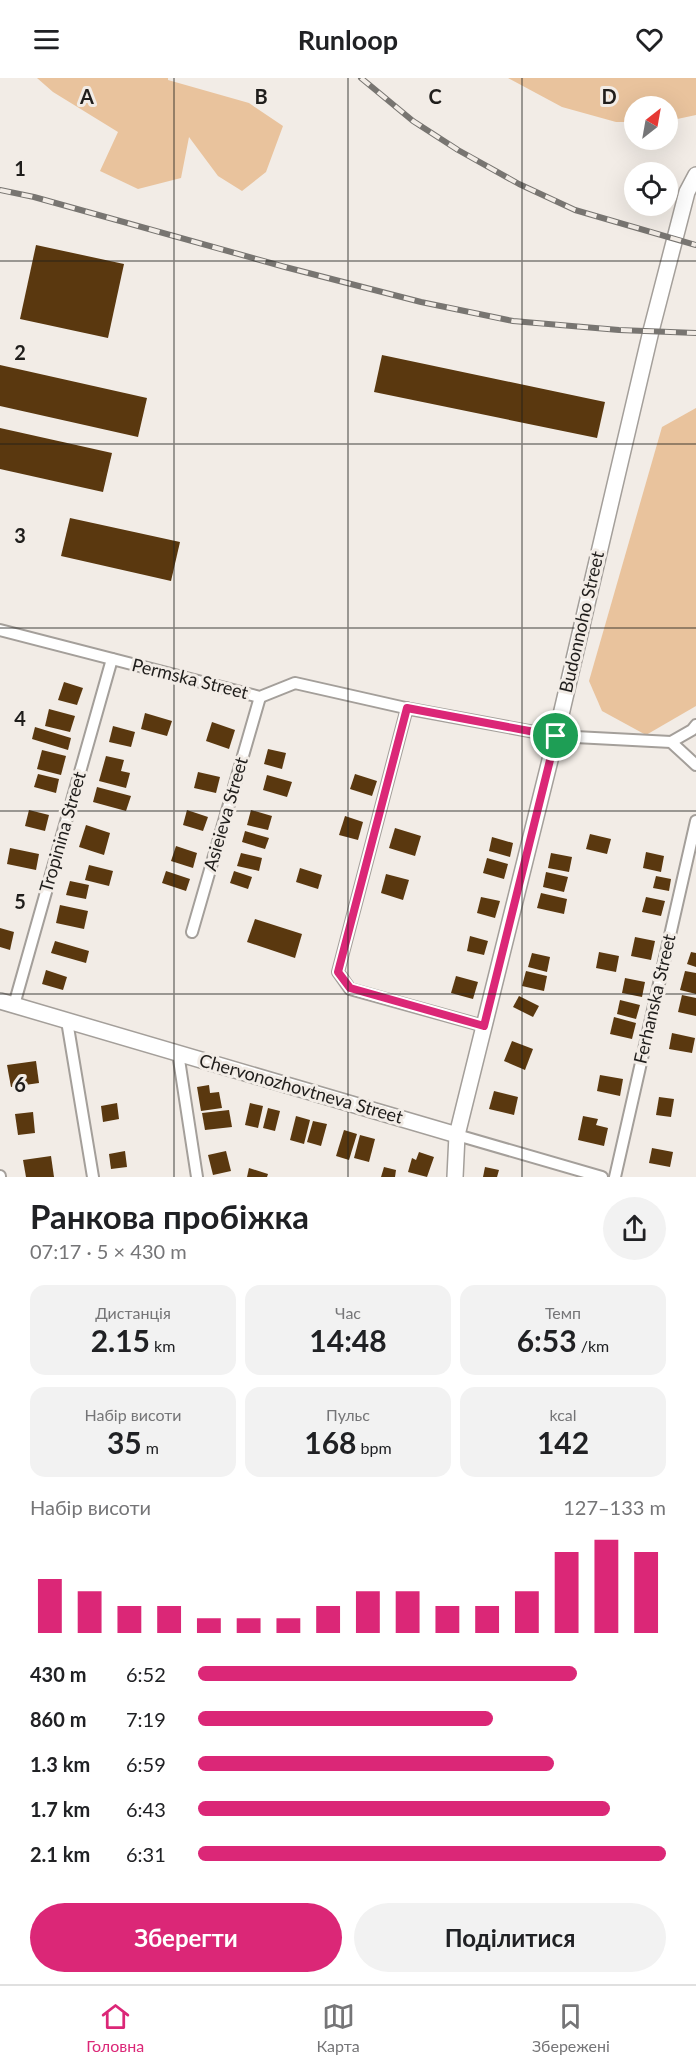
<!DOCTYPE html>
<html lang="uk">
<meta charset="utf-8">
<style>
body{margin:0;font-family:Lato,sans-serif;background:#f2f2f2;color:#202124;height:100vh;display:flex;flex-direction:column;font-size:22px;white-space:nowrap}
*{box-sizing:border-box;margin:0}
p{font-size:20px;color:#757577}
.icon{flex:none;width:33px;height:33px;fill:none;stroke:currentColor;stroke-width:2;stroke-linecap:round;stroke-linejoin:round}
.map{position:relative;height:1099px;overflow:hidden}
.side{display:flex;flex-direction:column;background:#fff;flex:1}
.side>*{flex:none}
.needle{width:39px;rotate:31deg}
.fabs{position:absolute;left:624px;top:18px;display:grid;gap:12px}
.fabs a{display:grid;place-items:center;width:54px;height:54px;border-radius:50%;background:#fff;box-shadow:0 6px 24px #0002;font-size:30px}
.pin{position:absolute;display:grid;place-items:center;width:51px;height:51px;color:#fff;margin:-26px;border:3px solid #fff;border-radius:50%;box-shadow:0 2px 6px #0007}
.round{display:grid;place-items:center;flex:none;width:63px;height:63px;border-radius:32px;background:#f2f2f2}
.head{display:flex;align-items:center;justify-content:space-between;height:102px;padding:0 30px}
h1{font-size:33px;font-weight:700;line-height:45px}
.figures{display:grid;grid-template-columns:repeat(3,1fr);gap:9px;height:102px;padding:6px 30px}
.figures div{display:grid;align-content:center;border-radius:15px;background:#f2f2f2;text-align:center}
.figures b{font-size:30px;font-weight:700}
.figures small{font-size:16px;font-weight:400}
.figures p{font-size:16px}
.chart{height:168px;padding:12px 30px}
.chart p{display:flex;justify-content:space-between}
.chart svg{width:100%;height:108px;margin-top:6px;stroke:#db2777;stroke-width:6}
.action{display:flex;gap:12px;margin-top:auto;padding:12px 30px}
.action a{flex:1;height:69px;border-radius:36px;background:#db2777;color:#fff;font-size:24px;font-weight:700;line-height:69px;text-align:center}
.action a+a{background:#f2f2f2;color:#202124}
ul{padding:0 30px;list-style:none;font-size:20px}
li{display:grid;grid-template-columns:96px 72px 1fr;align-items:center;height:45px}
li i{height:15px;border-radius:8px;background:#db2777}
header{display:flex;justify-content:space-between;align-items:center;height:78px;padding:0 30px;background:#fff;font-size:27px;font-weight:700}
.dock{display:flex;justify-content:space-around;align-items:center;height:84px;border-top:2px solid #e0e0e0;background:#fff;font-size:16px;color:#757577}
.dock a{display:grid;justify-items:center;gap:3px}
.dock .selected{color:#db2777}
.map>svg:first-child{display:block}
.green{fill:#e9c39d}
.building{fill:#5a380f}
.lines{fill:none;stroke-linecap:round;stroke-linejoin:round}
.street-casing{stroke:#a49f9a;stroke-width:14}
.secondary-casing{stroke:#a49f9a;stroke-width:18}
.street{stroke:#fff;stroke-width:10}
.secondary{stroke:#fff;stroke-width:15}
.rail-casing{stroke:#787571;stroke-width:6}
.rail{stroke:#f2ece6;stroke-width:4;stroke-dasharray:11;stroke-linecap:butt}
.route-casing{stroke:#fff;stroke-width:12}
.route{stroke:#db2777;stroke-width:8}
.grid{fill:none;stroke:#1f1d1b;stroke-width:1.5;stroke-opacity:0.55}
.labels{text-anchor:middle;stroke-width:6;stroke-linejoin:round;paint-order:stroke}
.street-label{font-size:18px;fill:#1f1d1b;stroke:#f2ece6}
.grid-label{font-size:20px;text-anchor:middle;font-weight:bold;fill:#1f1d1b;stroke:#f2ece6;stroke-width:6;stroke-linejoin:round;paint-order:stroke}
</style>
<header><svg class="icon" aria-label="menu" viewBox="0 0 24 24"><path d="M4 6h16M4 12h16M4 18h16"/></svg>Runloop<svg class="icon" aria-label="heart" viewBox="0 0 24 24"><path d="M12 20l-8-8c-3-5 5-10 8-4 3-6 11-1 8 4z"/></svg></header>
<div class="map">
<svg width="696" height="1099" viewBox="0 0 696 1099">
<rect width="100%" height="100%" fill="#f2ece6"/>
<g class="green">
<polygon points="37,0 168,0 168,2 249,25 283,48 266,94 242,113 218,98 189,59 181,100 138,111 100,93 118,54 53,14"/>
<polygon points="508,0 696,0 696,37 668,43 668,28 634,28 634,44 616,44 562,29"/>
<polygon points="696,330 696,628 646,657 602,633 589,603 662,349"/>
</g>
<g class="building">
<polygon points="36,167 124,186 108,260 20,241"/>
<polygon points="382,277 605,324 597,360 374,314"/>
<polygon points="0,287 147,320 138,359 0,328"/>
<polygon points="0,350 112,375 103,414 0,391"/>
<polygon points="70,440 180,464 171,503 61,478"/>
<polygon points="64,604 83,610 77,627 58,622"/>
<polygon points="49,631 75,638 70,654 45,648"/>
<polygon points="145,635 172,643 167,658 141,651"/>
<polygon points="212,644 235,652 229,671 206,663"/>
<polygon points="113,648 135,654 131,669 109,664"/>
<polygon points="35,649 71,660 68,672 32,661"/>
<polygon points="268,671 286,675 282,691 264,686"/>
<polygon points="42,672 66,678 61,697 37,691"/>
<polygon points="106,678 124,682 121,693 130,695 126,710 99,703"/>
<polygon points="198,694 220,699 216,715 194,710"/>
<polygon points="38,696 59,701 56,715 34,709"/>
<polygon points="355,696 377,703 372,718 350,711"/>
<polygon points="267,697 292,704 287,719 263,712"/>
<polygon points="97,709 131,718 126,733 93,724"/>
<polygon points="29,732 49,737 45,753 25,748"/>
<polygon points="187,732 208,739 203,753 183,747"/>
<polygon points="251,732 272,738 268,752 247,747"/>
<polygon points="345,738 363,744 358,762 339,757"/>
<polygon points="86,747 110,755 104,777 79,769"/>
<polygon points="395,750 421,758 415,778 389,770"/>
<polygon points="245,753 269,760 265,771 242,764"/>
<polygon points="590,756 611,761 607,776 586,771"/>
<polygon points="492,759 513,765 510,779 489,773"/>
<polygon points="176,768 197,775 193,790 171,783"/>
<polygon points="10,770 39,776 36,792 7,786"/>
<polygon points="646,774 664,778 661,794 643,790"/>
<polygon points="241,775 262,780 259,793 237,788"/>
<polygon points="551,775 572,779 569,794 548,790"/>
<polygon points="487,780 508,786 504,801 483,795"/>
<polygon points="89,787 113,793 109,808 85,802"/>
<polygon points="300,790 322,797 318,811 296,804"/>
<polygon points="166,793 190,801 186,813 162,805"/>
<polygon points="234,793 252,799 248,811 230,805"/>
<polygon points="546,794 568,799 564,814 543,809"/>
<polygon points="386,796 409,802 403,822 381,815"/>
<polygon points="656,798 671,801 669,813 653,810"/>
<polygon points="70,803 89,807 86,821 66,817"/>
<polygon points="541,815 567,821 564,836 537,830"/>
<polygon points="481,819 500,823 495,840 477,835"/>
<polygon points="646,819 665,823 661,838 642,834"/>
<polygon points="60,827 88,833 84,851 56,845"/>
<polygon points="255,841 302,856 295,880 247,864"/>
<polygon points="0,850 14,854 10,872 0,869"/>
<polygon points="470,858 488,863 484,877 467,873"/>
<polygon points="635,859 655,863 651,882 631,878"/>
<polygon points="55,863 89,873 86,885 51,875"/>
<polygon points="599,874 619,878 616,894 596,890"/>
<polygon points="691,874 696,875 696,889 687,886"/>
<polygon points="532,875 550,879 547,894 528,889"/>
<polygon points="46,892 67,899 63,912 42,906"/>
<polygon points="526,893 547,898 544,913 522,908"/>
<polygon points="685,893 696,895 696,916 680,912"/>
<polygon points="456,898 478,904 473,921 451,915"/>
<polygon points="625,900 645,904 642,919 622,915"/>
<polygon points="682,917 696,920 696,938 678,934"/>
<polygon points="519,918 539,928 533,939 513,929"/>
<polygon points="620,922 640,927 636,941 617,936"/>
<polygon points="614,939 636,945 632,961 610,956"/>
<polygon points="672,955 695,960 692,975 669,971"/>
<polygon points="512,963 533,971 525,992 504,983"/>
<polygon points="36,983 39,1005 11,1009 7,987"/>
<polygon points="600,997 623,1001 620,1018 597,1013"/>
<polygon points="209,1007 210,1015 219,1014 222,1030 201,1033 197,1009"/>
<polygon points="494,1013 518,1019 514,1037 489,1031"/>
<polygon points="659,1019 674,1021 671,1039 656,1037"/>
<polygon points="117,1025 119,1041 103,1044 101,1028"/>
<polygon points="250,1025 263,1028 258,1050 245,1047"/>
<polygon points="268,1030 280,1033 275,1053 263,1050"/>
<polygon points="229,1032 232,1049 205,1052 202,1035"/>
<polygon points="33,1034 35,1055 18,1057 15,1036"/>
<polygon points="296,1038 310,1042 304,1066 290,1062"/>
<polygon points="583,1038 598,1041 596,1047 608,1050 604,1068 578,1062"/>
<polygon points="313,1043 327,1046 321,1068 307,1064"/>
<polygon points="344,1052 357,1056 349,1082 336,1078"/>
<polygon points="360,1057 375,1061 369,1084 354,1080"/>
<polygon points="652,1070 673,1074 670,1089 649,1085"/>
<polygon points="125,1073 127,1089 111,1091 109,1076"/>
<polygon points="226,1073 231,1093 213,1097 208,1077"/>
<polygon points="419,1074 434,1079 427,1099 408,1094 412,1080 416,1082"/>
<polygon points="51,1078 54,1099 26,1099 23,1082"/>
<polygon points="384,1089 396,1092 395,1099 381,1099"/>
<polygon points="485,1089 499,1092 497,1099 483,1099"/>
<polygon points="249,1090 268,1096 267,1099 247,1099"/>
</g>
<g class="lines">
<g class="street-casing">
<g id="street">
<polyline points="0,552 260,619 295,605 410,631 556,658 671,664 696,687"/>
<polyline points="407,630 338,894 350,911 484,948"/>
<polyline points="671,664 692,652 696,647"/>
<polyline points="192,854 260,619"/>
<polyline points="14,927 112,581"/>
<polyline points="67,943 93,1099"/>
<polyline points="178,975 197,1099"/>
<polyline points="457,1057 602,1099"/>
<polyline points="0,1098 0,1099"/>
<polyline points="615,1099 696,743"/>
</g>
</g>
<g class="secondary-casing">
<g id="secondary">
<polyline points="0,923 457,1057"/>
<polyline points="455,1099 457,1057 556,658 651,253 687,114 696,97"/>
</g>
</g>
<use href="#street" class="street"/>
<use href="#secondary" class="secondary"/>
<g class="rail-casing">
<g id="rail">
<polyline points="361,0 413,43 458,72 519,106 575,132 696,167"/>
<polyline points="0,112 34,119 285,189 421,224 513,243 619,252 696,255"/>
</g>
</g>
<use href="#rail" class="rail"/>
</g>
<g class="lines">
<g class="route-casing">
<polygon id="route" points="407,630 556,658 484,948 350,910 338,894"/>
</g>
<use href="#route" class="route"/>
</g>
<path class="grid" d="M174 0V1099M348 0V1099M522 0V1099M0 183H696M0 366H696M0 550H696M0 733H696M0 916H696"/>
<g class="labels">
<g class="street-label">
<text transform="translate(582 544) rotate(-77)" y="6">Budonnoho Street</text>
<text transform="translate(190 601) rotate(14)" y="6">Permska Street</text>
<text transform="translate(226 736) rotate(-74)" y="6">Asieieva Street</text>
<text transform="translate(63 754) rotate(-74)" y="6">Tropinina Street</text>
<text transform="translate(655 921) rotate(-77)" y="6">Ferhanska Street</text>
<text transform="translate(301 1011) rotate(16)" y="6">Chervonozhovtneva Street</text>
</g>
</g>
<g class="grid-label">
<text x="87" y="26">A</text>
<text x="261" y="26">B</text>
<text x="435" y="26">C</text>
<text x="609" y="26">D</text>
<text x="20" y="98">1</text>
<text x="20" y="282">2</text>
<text x="20" y="465">3</text>
<text x="20" y="648">4</text>
<text x="20" y="831">5</text>
<text x="20" y="1014">6</text>
</g>
</svg>
<div class="fabs">
<a><svg class="needle" viewBox="-14 -14 28 28"><path d="M0-13l5 13h-10z" fill="#e53935"/><path d="M0 13l5-13h-10z" fill="#757577"/></svg></a>
<a><svg class="icon" aria-label="locate" viewBox="0 0 24 24"><circle cx="12" cy="12" r="6"/><path d="M12 2v4M12 18v4M2 12h4M18 12h4"/></svg></a>
</div>
<div class="pin" style="left:556px;top:658px;background:#1e9e55"><svg class="icon" aria-label="arrive" viewBox="0 0 24 24"><path d="M6 21V4h12l-3 4 3 4H6"/></svg></div>
</div>
<section class="side">
<div class="head"><div><h1>Ранкова пробіжка</h1><p>07:17 · 5 × 430 m</p></div><a class="round"><svg class="icon" aria-label="share" viewBox="0 0 24 24"><path d="M12 15V3M7 8l5-5 5 5M5 13v7h14v-7"/></svg></a></div>
<div class="figures">
<div><p>Дистанція</p><b>2.15<small> km</small></b></div>
<div><p>Час</p><b>14:48</b></div>
<div><p>Темп</p><b>6:53<small> /km</small></b></div>
</div>
<div class="figures">
<div><p>Набір висоти</p><b>35<small> m</small></b></div>
<div><p>Пульс</p><b>168<small> bpm</small></b></div>
<div><p>kcal</p><b>142</b></div>
</div>
<div class="chart"><p><span>Набір висоти</span>127–133 m</p>
<svg viewBox="0 0 160 44" preserveAspectRatio="none"><path d="M5 44V22M15 44V27M25 44V33M35 44V33M45 44V38M55 44V38M65 44V38M75 44V33M85 44V27M95 44V27M105 44V33M115 44V33M125 44V27M135 44V11M145 44V6M155 44V11"/></svg>
</div>
<ul>
<li><b>430 m</b>6:52<i style="width:81%"></i></li>
<li><b>860 m</b>7:19<i style="width:63%"></i></li>
<li><b>1.3 km</b>6:59<i style="width:76%"></i></li>
<li><b>1.7 km</b>6:43<i style="width:88%"></i></li>
<li><b>2.1 km</b>6:31<i style="width:100%"></i></li>
</ul>
<div class="action"><a>Зберегти</a><a>Поділитися</a></div>
</section>
<nav class="dock">
<a class="selected"><svg class="icon" aria-label="home" viewBox="0 0 24 24"><path d="M3 11l9-7 9 7M6 9v11h12V9"/></svg>Головна</a>
<a><svg class="icon" aria-label="map" viewBox="0 0 24 24"><path d="M3 6l6-2 6 2 6-2v14l-6 2-6-2-6 2zM9 4v14M15 6v14"/></svg>Карта</a>
<a><svg class="icon" aria-label="saved" viewBox="0 0 24 24"><path d="M7 4h10v16l-5-4-5 4z"/></svg>Збережені</a>
</nav>
